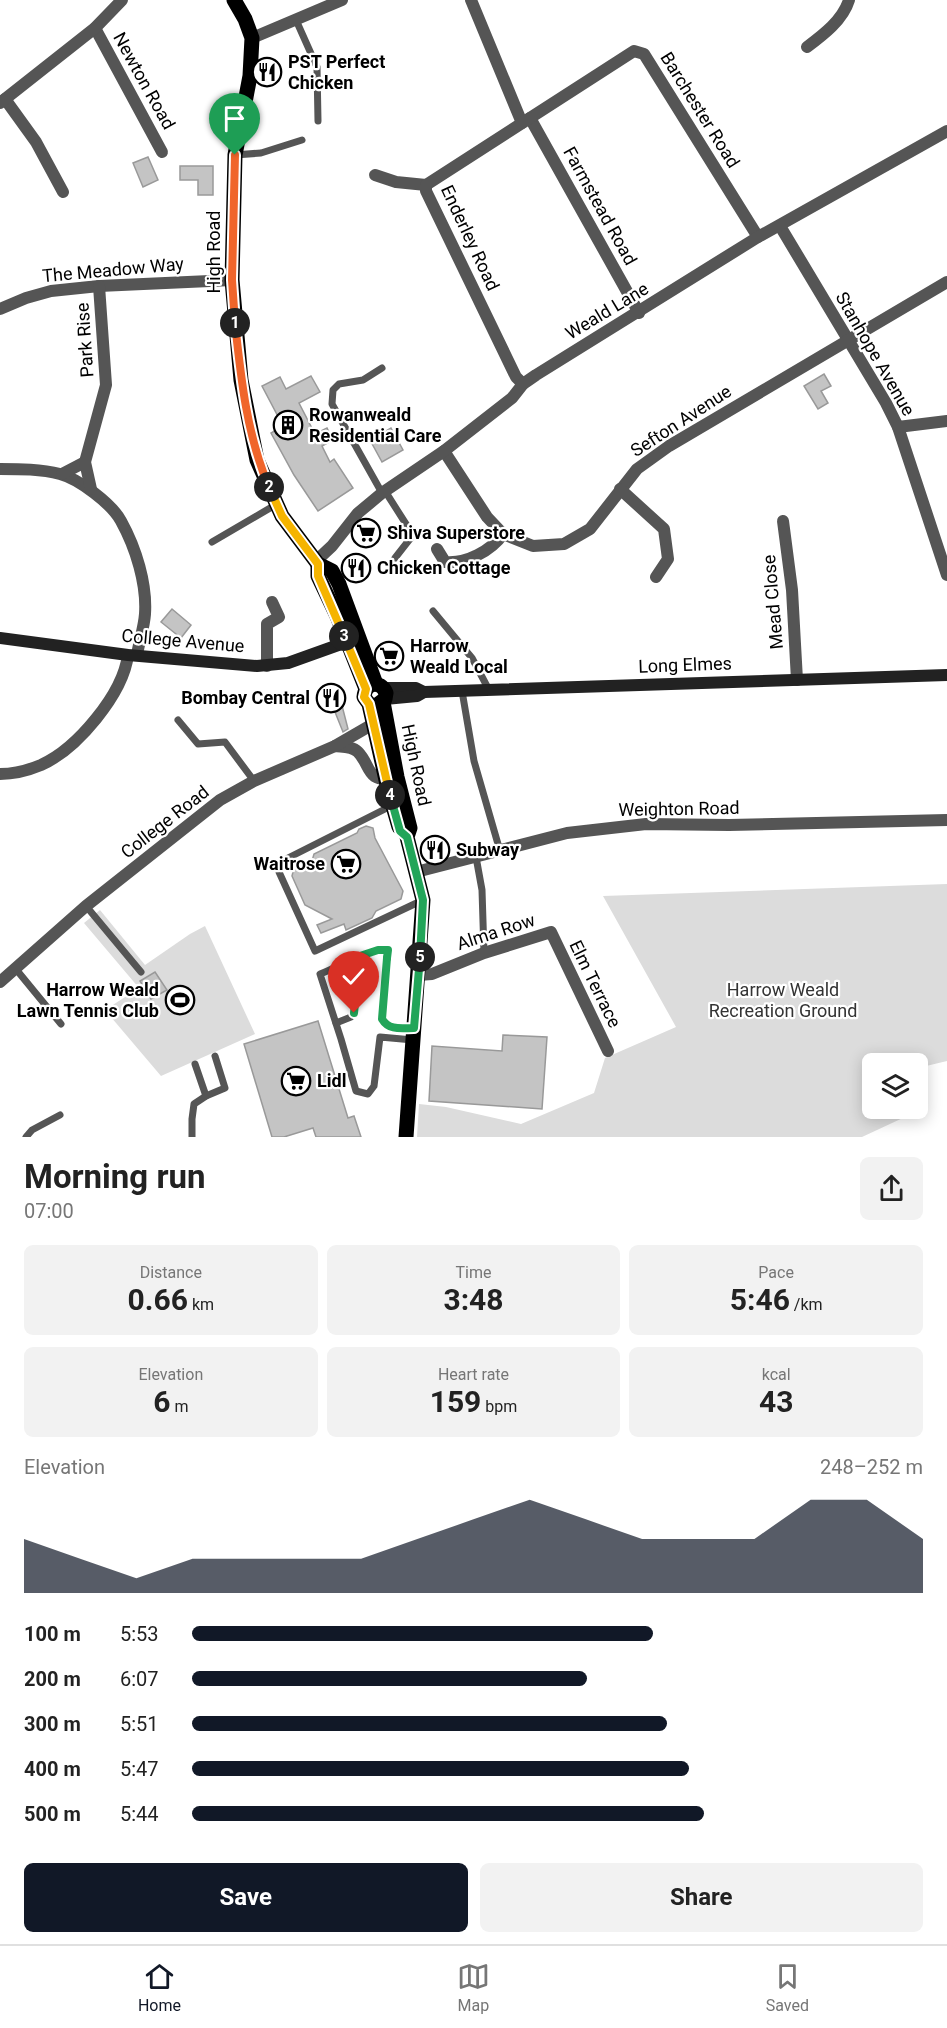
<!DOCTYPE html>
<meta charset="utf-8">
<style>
body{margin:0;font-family:Roboto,sans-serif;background:#f2f2f2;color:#222;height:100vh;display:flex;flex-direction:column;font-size:22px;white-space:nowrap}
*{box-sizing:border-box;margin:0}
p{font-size:20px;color:#767676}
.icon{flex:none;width:33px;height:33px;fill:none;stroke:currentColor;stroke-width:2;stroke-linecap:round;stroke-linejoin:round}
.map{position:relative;height:1137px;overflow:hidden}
.side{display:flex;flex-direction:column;background:#fff;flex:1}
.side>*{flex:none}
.fabs{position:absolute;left:862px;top:1053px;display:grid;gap:12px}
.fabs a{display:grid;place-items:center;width:66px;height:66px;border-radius:9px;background:#fff;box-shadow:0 3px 15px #0003;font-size:30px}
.pin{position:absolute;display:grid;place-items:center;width:51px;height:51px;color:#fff;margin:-62px -26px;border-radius:50% 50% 50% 0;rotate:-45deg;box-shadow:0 0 6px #0007}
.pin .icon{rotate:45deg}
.km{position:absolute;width:30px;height:30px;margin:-15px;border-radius:50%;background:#222;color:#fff;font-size:16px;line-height:30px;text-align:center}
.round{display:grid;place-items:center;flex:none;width:63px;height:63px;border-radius:9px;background:#f2f2f2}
.headline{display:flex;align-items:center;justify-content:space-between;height:102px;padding:0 24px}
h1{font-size:33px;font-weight:700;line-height:45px}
.metrics{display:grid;grid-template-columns:repeat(3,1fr);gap:9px;height:102px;padding:6px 24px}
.metrics div{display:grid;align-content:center;border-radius:9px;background:#f2f2f2;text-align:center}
.metrics b{font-size:30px;font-weight:700}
.metrics small{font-size:16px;font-weight:400}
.metrics p{font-size:16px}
.chart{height:168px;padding:12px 24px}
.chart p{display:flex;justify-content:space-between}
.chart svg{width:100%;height:108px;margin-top:6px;fill:#111827;opacity:.7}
.primary-button{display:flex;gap:12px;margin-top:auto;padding:12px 24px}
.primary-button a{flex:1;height:69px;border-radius:9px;background:#111827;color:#fff;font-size:24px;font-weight:700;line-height:69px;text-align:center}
.primary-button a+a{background:#f2f2f2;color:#222}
ul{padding:0 24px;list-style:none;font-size:20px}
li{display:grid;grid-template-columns:96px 72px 1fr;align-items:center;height:45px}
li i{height:15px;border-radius:8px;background:#111827}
.menu{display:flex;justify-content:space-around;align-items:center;height:84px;border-top:2px solid #e0e0e0;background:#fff;font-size:16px;color:#767676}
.menu a{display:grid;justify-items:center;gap:3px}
.menu .current{color:#111827}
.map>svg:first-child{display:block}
.green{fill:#dcdcdc;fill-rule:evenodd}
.building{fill:#c4c4c4;stroke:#999;stroke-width:1.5}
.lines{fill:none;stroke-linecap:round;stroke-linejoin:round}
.lane{stroke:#555;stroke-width:7}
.street{stroke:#555;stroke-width:12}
.secondary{stroke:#222;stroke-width:12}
.primary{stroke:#000;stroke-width:15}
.split-1-casing{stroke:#fff;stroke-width:12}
.split-2-casing{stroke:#fff;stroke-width:12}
.split-3-casing{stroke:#fff;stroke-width:12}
.split-4-casing{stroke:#fff;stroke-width:12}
.split-5-casing{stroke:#fff;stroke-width:12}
.split-6-casing{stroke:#fff;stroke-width:12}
.split-7-casing{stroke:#fff;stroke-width:12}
.split-1{stroke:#f0652b;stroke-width:8}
.split-2{stroke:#f0652b;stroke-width:8}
.split-3{stroke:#f5b400;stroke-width:8}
.split-4{stroke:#f5b400;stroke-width:8}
.split-5{stroke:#22a559;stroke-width:8}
.split-6{stroke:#22a559;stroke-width:8}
.split-7{stroke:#22a559;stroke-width:8}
.labels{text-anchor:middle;stroke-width:4.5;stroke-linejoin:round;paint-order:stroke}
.poi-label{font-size:18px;font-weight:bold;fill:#000;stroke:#fff;text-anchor:start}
.street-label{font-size:18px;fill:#000;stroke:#fff}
.park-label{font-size:18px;fill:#333;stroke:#fff}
</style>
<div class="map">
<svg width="947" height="1137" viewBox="0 0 947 1137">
<rect width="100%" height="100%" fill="#fff"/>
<g class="green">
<path d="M947 884V1061L922 1067 920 1110 862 1137H417L419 1104 446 1107 521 1124 594 1093 605 1058 676 1027 603 896ZM873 1064H918V1108H873Z"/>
<polygon points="100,910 145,965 190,934 205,926 255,1034 161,1076 105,1010 139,988 84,923"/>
</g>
<g class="building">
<polygon points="148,157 158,180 143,187 133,163"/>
<polygon points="180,166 213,166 213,195 198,195 198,180 180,180"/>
<polygon points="824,374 831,386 821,391 828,403 818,409 804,386"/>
<polygon points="311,376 320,392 299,403 315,434 327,428 333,440 322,446 330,462 334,459 353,488 318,511 294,475 271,433 283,426 262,386 280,377 286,389"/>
<polygon points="391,428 403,450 382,462 370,440"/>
<polygon points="172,609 191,625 181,638 161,622"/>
<polygon points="321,689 338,690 348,729 343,732 333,707 323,706"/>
<polygon points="366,826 373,828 375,838 403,891 401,899 376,911 372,918 346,930 344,924 321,933 317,925 332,919 305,905 292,876 294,868 312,861 314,854 357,833 359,829"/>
<polygon points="155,972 167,990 151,999 140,981"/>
<polygon points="318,1021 348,1118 354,1116 361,1137 316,1137 313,1128 284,1137 272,1137 244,1044"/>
<polygon points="503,1035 547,1037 542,1109 429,1101 432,1046 502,1051"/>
</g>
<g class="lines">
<g class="lane">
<polyline points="296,20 317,67 318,121"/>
<polyline points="235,155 261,153 302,140"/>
<polyline points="382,368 363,380 339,384 333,390 332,404 382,493"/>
<polyline points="385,491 413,535 395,558"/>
<polyline points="212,542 277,504"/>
<polyline points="433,611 472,658 489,690"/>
<polyline points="462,691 474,761 500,851"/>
<polyline points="178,720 198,744 225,742 254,781"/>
<polyline points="393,805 284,860 279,872 315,951 423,900"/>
<polyline points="476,857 482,890 484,953"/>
<polyline points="86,906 141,972"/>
<polyline points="15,968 61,1024"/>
<polyline points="336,1023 351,1017 354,1013 360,956"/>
<path d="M413 1040 380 1037 374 1086 368 1094 356 1091 341 1039 320 974C342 966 364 949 388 950L382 1019C389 1031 402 1028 414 1028"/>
<polyline points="195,1064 206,1096"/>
<polyline points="26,1137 32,1130 60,1115"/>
<polyline points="192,1137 192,1119 194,1104 206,1096 225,1088 215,1056"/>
</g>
<g class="street">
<polyline points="471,0 522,123"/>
<polyline points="95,28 162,152"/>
<polyline points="252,38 342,0"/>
<path d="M807 47C823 35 843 20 849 0"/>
<polyline points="5,99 36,142 63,192"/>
<polyline points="0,103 95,28 122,0"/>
<polyline points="530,118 639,313"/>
<polyline points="375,175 396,182 426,185"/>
<polyline points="780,226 886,403 898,427 947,575"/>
<polyline points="0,309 26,298 51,291 99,286 232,280"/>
<polyline points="523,384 516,377 426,191 426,185 634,51 644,54 758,237"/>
<polyline points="898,427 947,421"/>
<polyline points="444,451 487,517 503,534 533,546 564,544 590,529 637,469 669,446 947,282"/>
<path d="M0 469C20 469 41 469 60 474 79 479 112 504 121 521 136 548 147 584 145 614 144 628 139 642 137 655"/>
<polyline points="62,474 85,462"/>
<polyline points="91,489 85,462 106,385 99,286"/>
<polyline points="620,489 664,529 668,559 656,577"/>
<polyline points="783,521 792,590 797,680"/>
<path d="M437 549 445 562C466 564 491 551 503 534"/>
<polyline points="316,561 332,546 358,513 382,493 444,451 512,398 523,384 536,375 758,237 947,131"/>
<polyline points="267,666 267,624 279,617 272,602"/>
<path d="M335 746C342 747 352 746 358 752 371 765 366 783 393 778"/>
<path d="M0 774C13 774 29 770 41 765 77 749 123 694 128 655"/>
<polyline points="416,872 567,833 646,824 729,825 947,820"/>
<polyline points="418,975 432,974 484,953 551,932 608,1051"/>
<polyline points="0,982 86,906 220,800 254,781 335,746 373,724"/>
</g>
<g class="secondary">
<polyline points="0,638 128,655 257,666 288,663 355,639"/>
<polyline points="384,688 416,688 424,692 947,675"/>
<polyline points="385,699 417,696 424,692"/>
</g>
<g class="primary">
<polyline points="234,0 245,19 252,38 250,76 235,155 232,280 241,380 257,460 282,516 318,564 332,571 339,584 376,684"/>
<polyline points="318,564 318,576 337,616 366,689"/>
<polyline points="383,702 397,777 410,828 407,837 423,900 406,1137"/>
<path d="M369 704 376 706 385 699 386 693C380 679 365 683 364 697L369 704 388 789 399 827"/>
</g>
</g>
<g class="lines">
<g class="split-1-casing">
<polyline id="split-1" points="235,323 232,280 235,155"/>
</g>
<g class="split-2-casing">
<path id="split-2" d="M235 323C241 379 247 436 269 487"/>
</g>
<g class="split-3-casing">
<polyline id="split-3" points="269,487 282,516 318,564 318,576 344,636"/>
</g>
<g class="split-4-casing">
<polyline id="split-4" points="344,636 366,689 364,697 369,704 390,795"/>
</g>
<g class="split-5-casing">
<polyline id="split-5" points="390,795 400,831 407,837 423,900 420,957"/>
</g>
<g class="split-6-casing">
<path id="split-6" d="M387 958 382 1019C389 1031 402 1028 414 1028L420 957"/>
</g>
<g class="split-7-casing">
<polyline id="split-7" points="354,1013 360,956 378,950 388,950 387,958"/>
</g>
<use href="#split-1" class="split-1"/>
<use href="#split-2" class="split-2"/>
<use href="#split-3" class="split-3"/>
<use href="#split-4" class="split-4"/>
<use href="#split-5" class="split-5"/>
<use href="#split-6" class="split-6"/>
<use href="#split-7" class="split-7"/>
</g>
<defs>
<g id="restaurant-ring" transform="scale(1.5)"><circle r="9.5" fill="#fff" stroke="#000" stroke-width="1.5"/><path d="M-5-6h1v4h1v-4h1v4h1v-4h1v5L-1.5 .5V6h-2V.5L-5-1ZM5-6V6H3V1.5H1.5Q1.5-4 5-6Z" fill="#000"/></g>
<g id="building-ring" transform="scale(1.5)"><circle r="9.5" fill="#fff" stroke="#000" stroke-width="1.5"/><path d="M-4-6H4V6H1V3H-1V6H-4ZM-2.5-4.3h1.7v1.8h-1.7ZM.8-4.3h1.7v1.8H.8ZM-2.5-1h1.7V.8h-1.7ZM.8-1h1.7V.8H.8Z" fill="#000"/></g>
<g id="supermarket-ring" transform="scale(1.5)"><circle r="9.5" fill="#fff" stroke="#000" stroke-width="1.5"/><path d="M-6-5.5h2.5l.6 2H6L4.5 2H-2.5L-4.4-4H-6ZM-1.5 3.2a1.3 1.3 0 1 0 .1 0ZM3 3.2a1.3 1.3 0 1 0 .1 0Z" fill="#000"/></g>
<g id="stadium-ring" transform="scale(1.5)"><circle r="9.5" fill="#fff" stroke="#000" stroke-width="1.5"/><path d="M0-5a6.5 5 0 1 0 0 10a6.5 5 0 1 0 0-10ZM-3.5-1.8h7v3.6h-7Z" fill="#000"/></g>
</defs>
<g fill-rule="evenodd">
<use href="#restaurant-ring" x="267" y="72"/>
<use href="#building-ring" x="288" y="425"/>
<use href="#supermarket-ring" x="366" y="533"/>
<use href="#restaurant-ring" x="356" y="568"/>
<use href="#supermarket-ring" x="389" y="656"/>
<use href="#restaurant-ring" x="331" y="698"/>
<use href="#restaurant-ring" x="435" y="850"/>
<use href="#supermarket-ring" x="346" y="864"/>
<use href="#stadium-ring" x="180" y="1000"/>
<use href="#supermarket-ring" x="296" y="1081"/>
</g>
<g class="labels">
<g class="poi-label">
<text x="288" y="68">PST Perfect<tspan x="288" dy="21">Chicken</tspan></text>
<text x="309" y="421">Rowanweald<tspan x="309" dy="21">Residential Care</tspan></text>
<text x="387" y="539">Shiva Superstore</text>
<text x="377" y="574">Chicken Cottage</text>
<text x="410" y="652">Harrow<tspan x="410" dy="21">Weald Local</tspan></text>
<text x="310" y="704" text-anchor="end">Bombay Central</text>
<text x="456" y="856">Subway</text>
<text x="325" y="870" text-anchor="end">Waitrose</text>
<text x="159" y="996" text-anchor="end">Harrow Weald<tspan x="159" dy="21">Lawn Tennis Club</tspan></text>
<text x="317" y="1087">Lidl</text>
</g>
<g class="street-label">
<text transform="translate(144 81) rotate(61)" y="6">Newton Road</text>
<text transform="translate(700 110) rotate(58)" y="6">Barchester Road</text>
<text transform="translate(600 206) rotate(61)" y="6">Farmstead Road</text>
<text transform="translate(470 238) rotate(65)" y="6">Enderley Road</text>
<text transform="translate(214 252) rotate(-90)" y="6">High Road</text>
<text transform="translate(113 270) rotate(-5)" y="6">The Meadow Way</text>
<text transform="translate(607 311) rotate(-31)" y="6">Weald Lane</text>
<text transform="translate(85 340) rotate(-94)" y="6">Park Rise</text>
<text transform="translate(875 354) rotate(60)" y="6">Stanhope Avenue</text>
<text transform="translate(681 421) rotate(-33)" y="6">Sefton Avenue</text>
<text transform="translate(773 602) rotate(-95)" y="6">Mead Close</text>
<text transform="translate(183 641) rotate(5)" y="6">College Avenue</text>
<text transform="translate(685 665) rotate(-2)" y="6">Long Elmes</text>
<text transform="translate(416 765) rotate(78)" y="6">High Road</text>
<text transform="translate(679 809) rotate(-1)" y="6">Weighton Road</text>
<text transform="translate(165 822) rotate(-38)" y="6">College Road</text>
<text transform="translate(496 932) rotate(-18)" y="6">Alma Row</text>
<text transform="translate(595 984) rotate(64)" y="6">Elm Terrace</text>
</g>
<g class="park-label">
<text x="783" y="996">Harrow Weald<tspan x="783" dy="21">Recreation Ground</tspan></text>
</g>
</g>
</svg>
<div class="fabs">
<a><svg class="icon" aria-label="layers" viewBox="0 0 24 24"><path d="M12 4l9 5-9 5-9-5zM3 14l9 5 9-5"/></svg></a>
</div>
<div class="pin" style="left:235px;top:155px;background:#1e9e55"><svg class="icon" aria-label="arrive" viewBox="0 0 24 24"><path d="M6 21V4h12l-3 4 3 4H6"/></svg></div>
<div class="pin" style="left:354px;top:1013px;background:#d93025"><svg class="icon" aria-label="check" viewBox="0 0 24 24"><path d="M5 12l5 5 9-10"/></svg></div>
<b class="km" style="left:235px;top:323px">1</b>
<b class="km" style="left:269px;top:487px">2</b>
<b class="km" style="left:344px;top:636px">3</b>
<b class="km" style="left:390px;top:795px">4</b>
<b class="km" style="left:420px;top:957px">5</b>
</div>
<section class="side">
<div class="headline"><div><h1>Morning run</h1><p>07:00</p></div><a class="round"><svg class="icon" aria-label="share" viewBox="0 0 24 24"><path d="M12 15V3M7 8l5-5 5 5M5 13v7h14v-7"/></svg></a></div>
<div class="metrics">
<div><p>Distance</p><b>0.66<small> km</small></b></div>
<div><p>Time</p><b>3:48</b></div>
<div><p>Pace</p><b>5:46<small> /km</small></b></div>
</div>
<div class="metrics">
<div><p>Elevation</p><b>6<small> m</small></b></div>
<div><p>Heart rate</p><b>159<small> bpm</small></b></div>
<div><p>kcal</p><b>43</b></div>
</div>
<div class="chart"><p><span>Elevation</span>248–252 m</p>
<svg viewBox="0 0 160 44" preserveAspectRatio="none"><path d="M0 44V22L10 30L20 38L30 30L40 30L50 30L60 30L70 22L80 14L90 6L100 14L110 22L120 22L130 22L140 6L150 6L160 22V44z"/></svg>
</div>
<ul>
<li><b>100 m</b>5:53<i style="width:63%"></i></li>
<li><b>200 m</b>6:07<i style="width:54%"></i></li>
<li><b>300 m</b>5:51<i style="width:65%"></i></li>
<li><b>400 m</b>5:47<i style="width:68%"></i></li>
<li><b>500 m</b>5:44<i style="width:70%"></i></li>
</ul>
<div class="primary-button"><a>Save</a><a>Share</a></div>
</section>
<nav class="menu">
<a class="current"><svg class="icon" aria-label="home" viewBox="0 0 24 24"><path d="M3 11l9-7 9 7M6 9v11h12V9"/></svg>Home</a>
<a><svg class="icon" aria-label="map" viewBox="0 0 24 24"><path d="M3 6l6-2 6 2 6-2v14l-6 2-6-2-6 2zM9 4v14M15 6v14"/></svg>Map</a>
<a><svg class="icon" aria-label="saved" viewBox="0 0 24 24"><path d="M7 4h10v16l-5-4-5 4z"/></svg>Saved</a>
</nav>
